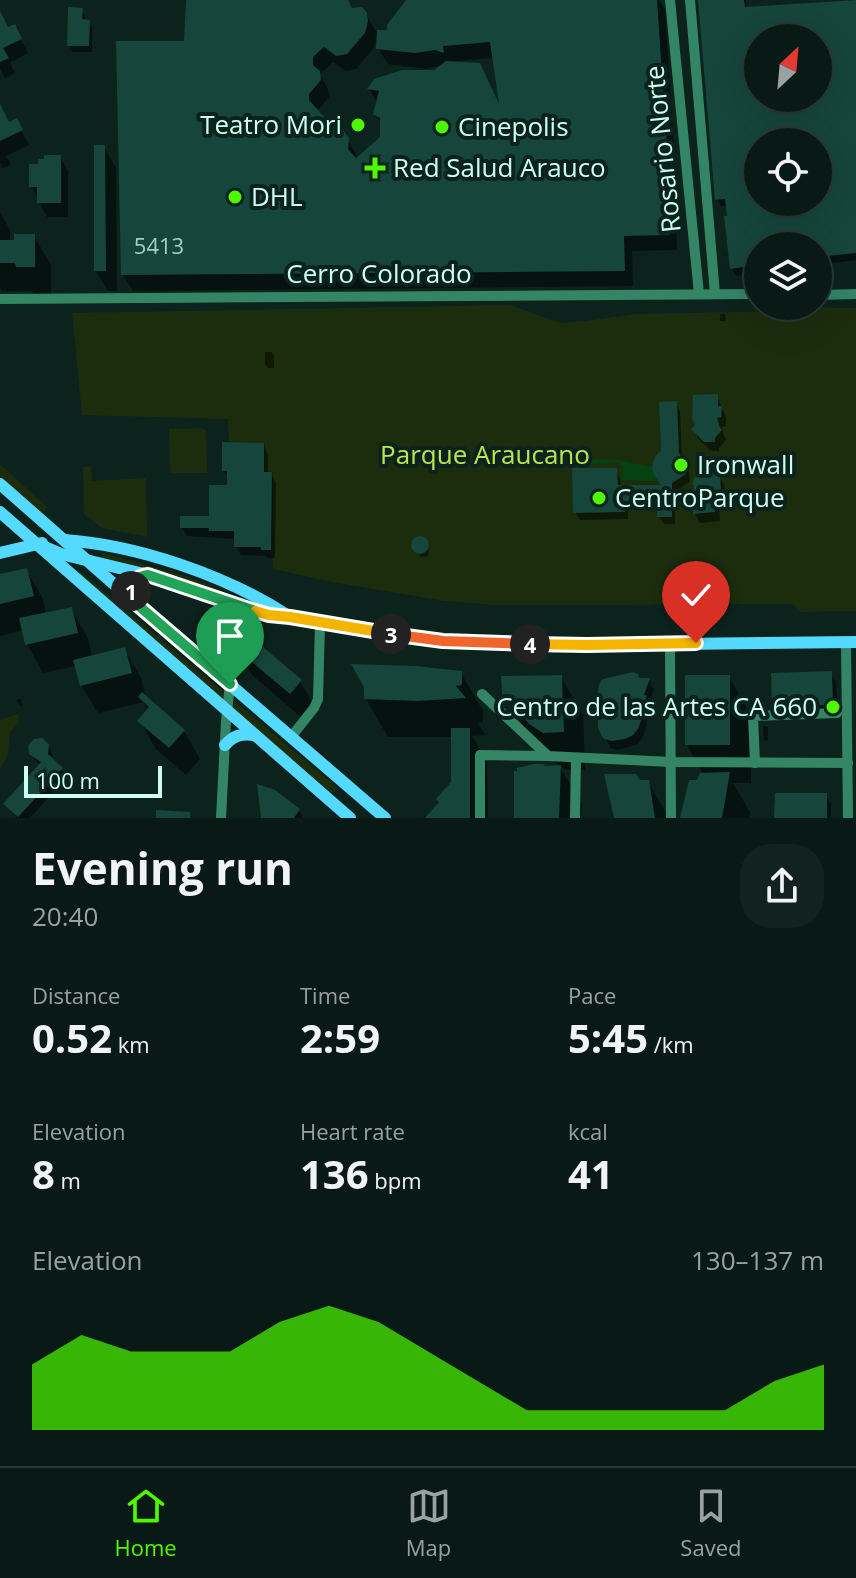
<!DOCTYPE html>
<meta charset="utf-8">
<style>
body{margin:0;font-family:"Open Sans",sans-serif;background:#12231f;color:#f1f3f6;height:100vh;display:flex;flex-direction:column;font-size:30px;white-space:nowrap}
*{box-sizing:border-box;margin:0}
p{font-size:26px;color:#99a1a1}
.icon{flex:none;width:44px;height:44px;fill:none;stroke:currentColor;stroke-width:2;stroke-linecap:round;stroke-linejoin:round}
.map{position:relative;height:818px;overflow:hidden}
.sheet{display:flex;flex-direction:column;background:#091a16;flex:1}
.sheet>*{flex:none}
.needle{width:52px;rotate:26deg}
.buttons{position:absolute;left:744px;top:24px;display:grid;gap:16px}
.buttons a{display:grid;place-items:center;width:88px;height:88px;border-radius:50%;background:#091a16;box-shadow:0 8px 32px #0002,0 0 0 2px #293835;font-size:40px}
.scale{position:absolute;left:24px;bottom:20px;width:138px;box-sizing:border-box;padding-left:8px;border:4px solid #cdfff0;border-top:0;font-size:22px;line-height:28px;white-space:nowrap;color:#cdfff0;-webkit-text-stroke:6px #0c221d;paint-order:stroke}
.pin{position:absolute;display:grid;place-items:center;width:68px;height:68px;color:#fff;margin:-82px -34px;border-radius:50% 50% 50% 0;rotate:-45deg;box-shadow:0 0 8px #0007}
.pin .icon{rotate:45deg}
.km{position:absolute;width:40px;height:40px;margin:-20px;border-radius:50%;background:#222;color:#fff;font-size:22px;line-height:40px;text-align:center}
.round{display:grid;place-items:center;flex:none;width:84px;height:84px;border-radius:32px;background:#12231f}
.summary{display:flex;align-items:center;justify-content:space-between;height:136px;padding:0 32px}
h1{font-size:44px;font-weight:700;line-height:60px}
.metrics{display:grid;grid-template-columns:repeat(3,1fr);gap:12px;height:136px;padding:8px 32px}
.metrics div{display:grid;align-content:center}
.metrics b{font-size:40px;font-weight:700}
.metrics small{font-size:22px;font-weight:400}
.metrics p{font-size:22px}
.chart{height:224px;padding:16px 32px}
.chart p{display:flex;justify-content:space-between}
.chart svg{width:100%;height:144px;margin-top:8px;fill:#4df800;opacity:.7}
.menu{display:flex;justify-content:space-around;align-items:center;height:112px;border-top:2px solid #293835;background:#091a16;font-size:22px;color:#99a1a1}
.menu a{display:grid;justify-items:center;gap:4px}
.menu .current{color:#4df800}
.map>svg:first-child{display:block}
.green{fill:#1c2d0e}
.water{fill:#054113}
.shadow{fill:#0007;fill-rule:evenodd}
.building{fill:#16453b;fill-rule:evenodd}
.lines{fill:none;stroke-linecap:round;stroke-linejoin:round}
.minor{stroke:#338566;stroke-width:10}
.major{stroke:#54daff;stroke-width:12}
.split-1-casing{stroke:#fff;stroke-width:16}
.split-2-casing{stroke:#fff;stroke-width:16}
.split-3-casing{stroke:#fff;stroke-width:16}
.split-4-casing{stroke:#fff;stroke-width:16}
.split-5-casing{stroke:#fff;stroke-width:16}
.split-1{stroke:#22a559;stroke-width:10}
.split-2{stroke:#22a559;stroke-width:10}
.split-3{stroke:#f5b400;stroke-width:10}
.split-4{stroke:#f0652b;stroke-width:10}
.split-5{stroke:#f5b400;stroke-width:10}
.poi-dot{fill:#4df800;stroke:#0c221d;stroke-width:3}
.labels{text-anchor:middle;stroke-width:8;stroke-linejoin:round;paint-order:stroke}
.number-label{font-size:22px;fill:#9fd0c3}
.poi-label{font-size:26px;fill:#cdfff0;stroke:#0c221d;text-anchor:start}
.street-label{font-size:26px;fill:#cdfff0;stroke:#0c221d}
.park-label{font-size:26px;fill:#b4e84f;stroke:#0c221d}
</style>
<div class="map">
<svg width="856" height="818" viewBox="0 0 856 818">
<rect width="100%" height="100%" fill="#0c221d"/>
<g class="green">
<polygon points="510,305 560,323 586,321 637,314 787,311 788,307 856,308 856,611 800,612 793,604 498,605 444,601 332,582 273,569 273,472 265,471 265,443 229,442 228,419 82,415 72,313"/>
<polygon points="202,428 206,431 207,473 170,473 169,429"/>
<polygon points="0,464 47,507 42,513 0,476"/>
<polygon points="83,467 91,467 92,481 146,478 147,537 102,528 84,514"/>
<polygon points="99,552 193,578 240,599 185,585 109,561"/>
<polygon points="76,571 81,572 337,787 335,792 331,792 304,770"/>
<polygon points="18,714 19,722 10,733 8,753 0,770 0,720"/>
</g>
<polygon class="water" points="594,459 618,460 652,467 653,473 661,481 621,480 623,467 618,462 573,466 573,464"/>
<g class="shadow">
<path d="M188 0H346L352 11 366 14 378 35 373 49 356 69 346 71 333 62 320 74 328 89 329 97 317 111 347 139 357 156 356 160 382 138V125L375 113 378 104 369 89 375 80 435 72 443 65 426 69 388 64 378 48 408 0H659L665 9 676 180 677 250 632 251 633 286 133 291 123 275 186 43ZM494 58 500 107 454 63V61Z"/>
<path d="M699 0H746L747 9 856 0V260L818 265V246H758V273L736 276 731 268 728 206H721L717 199ZM758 38H818V98H758ZM758 142H818V202H758Z"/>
<polygon points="81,10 85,16 85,21 89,21 92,28 92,52 73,52 69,45"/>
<polygon points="0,15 8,30 14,27 28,53 10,63 15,73 5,78 0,69"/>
<polygon points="0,108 9,124 16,121 29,145 6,156 11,165 3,168 0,163"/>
<polygon points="104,147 116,168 117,291 108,291 96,271"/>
<polygon points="60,157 68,171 68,217 47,217 31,186 40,166"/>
<polygon points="0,212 10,230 10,242 34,236 51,265 51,295 34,295 32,291 2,291 0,288"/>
<polygon points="720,314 725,314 726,321 720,321"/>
<polygon points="265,352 272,352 274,356 274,368 268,368 265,364"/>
<polygon points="717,396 726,417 726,426 721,427 726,440 719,448 719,451 711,451 698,438 693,429"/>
<polygon points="676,403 680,411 682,461 689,472 690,482 675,491 675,524 664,524 659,516 659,508 628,508 628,519 580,520 575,512 616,470 620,479 621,487 664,487 663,451"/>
<polygon points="263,445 268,454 268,474 271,474 276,483 275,558 268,558 266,556 241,555 236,546 236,539 187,536 182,527 211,518 229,487 229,480 224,471"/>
<polygon points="719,476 724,485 725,499 719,500 720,521 700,523 695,514 696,486"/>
<polygon points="421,539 428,546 429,554 426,557 421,557 415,550 413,544 415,540"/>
<polygon points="26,570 43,599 46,614 71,609 88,638 92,657 124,649 141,678 146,698 184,731 200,759 186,775 156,749 140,721 148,711 143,702 98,713 81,685 76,666 43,673 27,644 24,630 0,636 0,577"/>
<polygon points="235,647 300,681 317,710 307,722 252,675"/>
<polygon points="461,673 483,711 483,722 478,723 485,735 472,736 487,762 488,818 423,818 425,815 428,818 453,782 453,737 388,737 366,699"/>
<polygon points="830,673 836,682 837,714 779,716 774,707"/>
<polygon points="561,677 583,715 585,770 567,770 554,762 535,738 526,732 504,693"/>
<polygon points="729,677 751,715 751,783 733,783 750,812 749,818 682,818 698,782 704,775 687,745"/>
<polygon points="639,680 648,680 654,689 649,704 651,707 647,714 649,717 646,723 647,726 642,738 638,744 618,750 611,748 603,734"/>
<polygon points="17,699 21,699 22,706 21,706 17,702"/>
<polygon points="763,726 768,727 768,741 764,740"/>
<polygon points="48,745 53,755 52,761 61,769 66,778 30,818 17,818 6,804 40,766 31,754"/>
<polygon points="560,767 582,804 581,818 516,818"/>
<polygon points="639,782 648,782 669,818 616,818"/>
<polygon points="826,795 831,804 831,818 777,818"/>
<polygon points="299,810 303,818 263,818"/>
</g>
<g class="building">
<polygon points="186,0 348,0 352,8 362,7 367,13 368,21 365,33 347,54 336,56 324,47 313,57 313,65 320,71 321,80 309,94 309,100 326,119 338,124 349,138 348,149 356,158 380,137 380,118 373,114 379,91 367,89 374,79 402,70 434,70 446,61 480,63 499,104 490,42 443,46 444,53 435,50 415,53 376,49 377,30 387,30 387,25 406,0 657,0 668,163 669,235 624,236 625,271 121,275 116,41 184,41"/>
<path d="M698 0H744L745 7 856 0V253L818 257V246H758V265L730 269 724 216H727L725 199 715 200ZM758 38H818V98H758ZM758 142H818V202H758Z"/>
<polygon points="68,7 83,8 82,19 90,20 89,46 67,46"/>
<polygon points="0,11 8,27 15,24 22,39 3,48 9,58 0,62"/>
<polygon points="0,104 9,122 17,118 23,130 0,141"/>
<polygon points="94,145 105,145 106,271 94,271"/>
<polygon points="44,155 61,155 61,203 37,203 37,187 29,187 29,164 38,164 38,159 44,159"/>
<polygon points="14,234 35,234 35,267 16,267 15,263 0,263 0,240 14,240"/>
<polygon points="718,394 718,406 722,406 721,417 717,418 720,428 722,430 715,438 715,442 704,442 691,429 695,425 692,418 693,395"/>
<polygon points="677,401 679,453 685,462 686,474 672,483 672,517 657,517 657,501 625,501 625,512 573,513 572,468 617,468 618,485 661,485 653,473 652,467 655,457 661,450 659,402"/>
<polygon points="222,442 264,443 264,472 272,472 271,550 261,550 261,547 234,547 234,531 209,531 209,528 180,528 180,516 209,516 209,485 227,485 227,471 222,471"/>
<polygon points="697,473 701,475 720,474 721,490 715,491 715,512 693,514 694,485 692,484"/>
<circle cx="420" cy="545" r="9"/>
<polygon points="27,568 34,596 0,604 0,574"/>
<polygon points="72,607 78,633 25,645 19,618"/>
<polygon points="245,632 302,680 290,694 233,646"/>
<polygon points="125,647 132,673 80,686 73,660"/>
<polygon points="351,664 416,666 462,671 462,685 456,686 466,698 417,701 364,699 364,687"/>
<polygon points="832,671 833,705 772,707 771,673"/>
<polygon points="633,672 638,674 639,678 650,678 644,695 647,696 642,706 645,707 641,714 643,715 638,729 633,735 625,739 612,741 604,739 601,735 598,727 598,716 602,711 598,692 599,685 601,680 607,678"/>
<polygon points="562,675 564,732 543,733 529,724 510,700 502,694 501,676"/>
<rect x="685" y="675" width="45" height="70"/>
<polygon points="142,692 185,730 169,748 137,721 149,707 138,697"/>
<polygon points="451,728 470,728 470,818 425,818 439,802 436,799 451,782"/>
<polygon points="42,738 49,744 48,754 63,768 18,817 3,804 41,762 29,754 28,746 34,739"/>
<polygon points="534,764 544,764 545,766 561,765 559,818 514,818 514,771 517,771 517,768"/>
<polygon points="730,772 722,818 680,818 689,780 697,780 700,773"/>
<polygon points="604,774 636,774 640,780 649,780 655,818 614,818"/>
<polygon points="257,784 275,790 300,809 294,818 261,818"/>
<polygon points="775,793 827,793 827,818 774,818"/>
<polygon points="156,810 190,812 190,818 156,818"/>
</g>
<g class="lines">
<g class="minor">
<polyline points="670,0 699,294"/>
<polyline points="690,0 715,294"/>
<polyline points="818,295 856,294"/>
<polyline points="0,299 758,294"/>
<polyline points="846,642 848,818"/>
<polyline points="670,644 671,818"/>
<polyline points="482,694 548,756 671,762 848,763"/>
<polyline points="291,737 314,708 318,699 320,623"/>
<polyline points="755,763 753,716 837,713"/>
<polyline points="221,818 226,721 230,684"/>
<polyline points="480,818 480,755 548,756"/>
<polyline points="575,818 576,758"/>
</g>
<g class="major">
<polyline points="0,484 132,600 385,818"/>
<polyline points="0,512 350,818"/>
<path d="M64 540C137 545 225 575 287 615"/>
<polyline points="38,544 61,554 148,575 269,615 443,641 587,645 856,642"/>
<polyline points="0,553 42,543"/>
<path d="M132 600C129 587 134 577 148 575"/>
<path d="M225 745C233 736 241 733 254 735"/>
</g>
</g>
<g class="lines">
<g class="split-1-casing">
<polyline id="split-1" points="131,591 132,600 230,684"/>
</g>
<g class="split-2-casing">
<path id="split-2" d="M131 591C132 581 139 576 148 575L255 611"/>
</g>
<g class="split-3-casing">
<polyline id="split-3" points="255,611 269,615 290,617 391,634"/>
</g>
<g class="split-4-casing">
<polyline id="split-4" points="391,634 443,641 530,644"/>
</g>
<g class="split-5-casing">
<polyline id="split-5" points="530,644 587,645 696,643"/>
</g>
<use href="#split-1" class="split-1"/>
<use href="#split-2" class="split-2"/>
<use href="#split-3" class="split-3"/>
<use href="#split-4" class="split-4"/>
<use href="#split-5" class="split-5"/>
</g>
<g class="poi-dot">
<circle cx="358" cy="125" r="8"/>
<circle cx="442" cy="127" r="8"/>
<path d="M371 156h8v8h8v8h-8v8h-8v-8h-8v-8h8z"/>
<circle cx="235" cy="197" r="8"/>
<circle cx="681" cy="465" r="8"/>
<circle cx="599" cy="498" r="8"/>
<circle cx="833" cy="707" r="8"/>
</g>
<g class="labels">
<g class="number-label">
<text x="159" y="254">5413</text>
</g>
<g class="poi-label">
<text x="342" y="134" text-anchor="end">Teatro Mori</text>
<text x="458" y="136">Cinepolis</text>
<text x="393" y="177">Red Salud Arauco</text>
<text x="251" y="206">DHL</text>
<text x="697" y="474">Ironwall</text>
<text x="615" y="507">CentroParque</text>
<text x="817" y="716" text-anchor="end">Centro de las Artes CA 660</text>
</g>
<g class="street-label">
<text transform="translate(663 149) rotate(-96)" y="9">Rosario Norte</text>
<text x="379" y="283">Cerro Colorado</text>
</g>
<g class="park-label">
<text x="485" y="464">Parque Araucano</text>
</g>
</g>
</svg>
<div class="buttons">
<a><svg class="needle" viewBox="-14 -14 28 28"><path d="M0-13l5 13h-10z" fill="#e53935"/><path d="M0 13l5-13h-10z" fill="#99a1a1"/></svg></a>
<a><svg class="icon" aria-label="locate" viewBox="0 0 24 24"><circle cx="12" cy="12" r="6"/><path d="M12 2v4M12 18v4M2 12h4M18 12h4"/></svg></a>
<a><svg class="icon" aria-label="layers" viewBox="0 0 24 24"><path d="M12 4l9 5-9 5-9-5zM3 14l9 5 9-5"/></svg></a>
</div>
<div class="scale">100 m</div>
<div class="pin" style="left:230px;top:684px;background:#1e9e55"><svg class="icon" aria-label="arrive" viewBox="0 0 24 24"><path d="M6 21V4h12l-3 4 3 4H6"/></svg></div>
<div class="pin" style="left:696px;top:643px;background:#d93025"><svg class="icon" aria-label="check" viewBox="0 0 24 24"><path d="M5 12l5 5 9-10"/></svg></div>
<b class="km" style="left:131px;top:591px">1</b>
<b class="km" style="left:391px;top:634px">3</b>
<b class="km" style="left:530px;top:644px">4</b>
</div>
<section class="sheet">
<div class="summary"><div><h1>Evening run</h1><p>20:40</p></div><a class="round"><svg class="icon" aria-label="share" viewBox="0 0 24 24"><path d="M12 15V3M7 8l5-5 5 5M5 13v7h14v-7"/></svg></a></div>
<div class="metrics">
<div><p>Distance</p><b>0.52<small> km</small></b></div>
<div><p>Time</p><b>2:59</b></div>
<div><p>Pace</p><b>5:45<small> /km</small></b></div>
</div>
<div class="metrics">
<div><p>Elevation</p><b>8<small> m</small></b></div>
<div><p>Heart rate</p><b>136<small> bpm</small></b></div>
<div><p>kcal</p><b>41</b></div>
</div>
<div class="chart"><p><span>Elevation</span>130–137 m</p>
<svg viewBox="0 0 160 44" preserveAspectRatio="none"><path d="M0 44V24L10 15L20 20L30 20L40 20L50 11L60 6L70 11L80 20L90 29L100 38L110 38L120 38L130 38L140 38L150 29L160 24V44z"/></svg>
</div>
</section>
<nav class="menu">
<a class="current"><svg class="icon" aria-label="home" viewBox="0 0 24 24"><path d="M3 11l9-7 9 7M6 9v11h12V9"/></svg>Home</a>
<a><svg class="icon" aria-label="map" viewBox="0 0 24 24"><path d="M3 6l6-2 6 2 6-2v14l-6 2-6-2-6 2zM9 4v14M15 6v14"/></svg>Map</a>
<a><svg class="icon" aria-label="saved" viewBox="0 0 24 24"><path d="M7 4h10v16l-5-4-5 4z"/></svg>Saved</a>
</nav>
